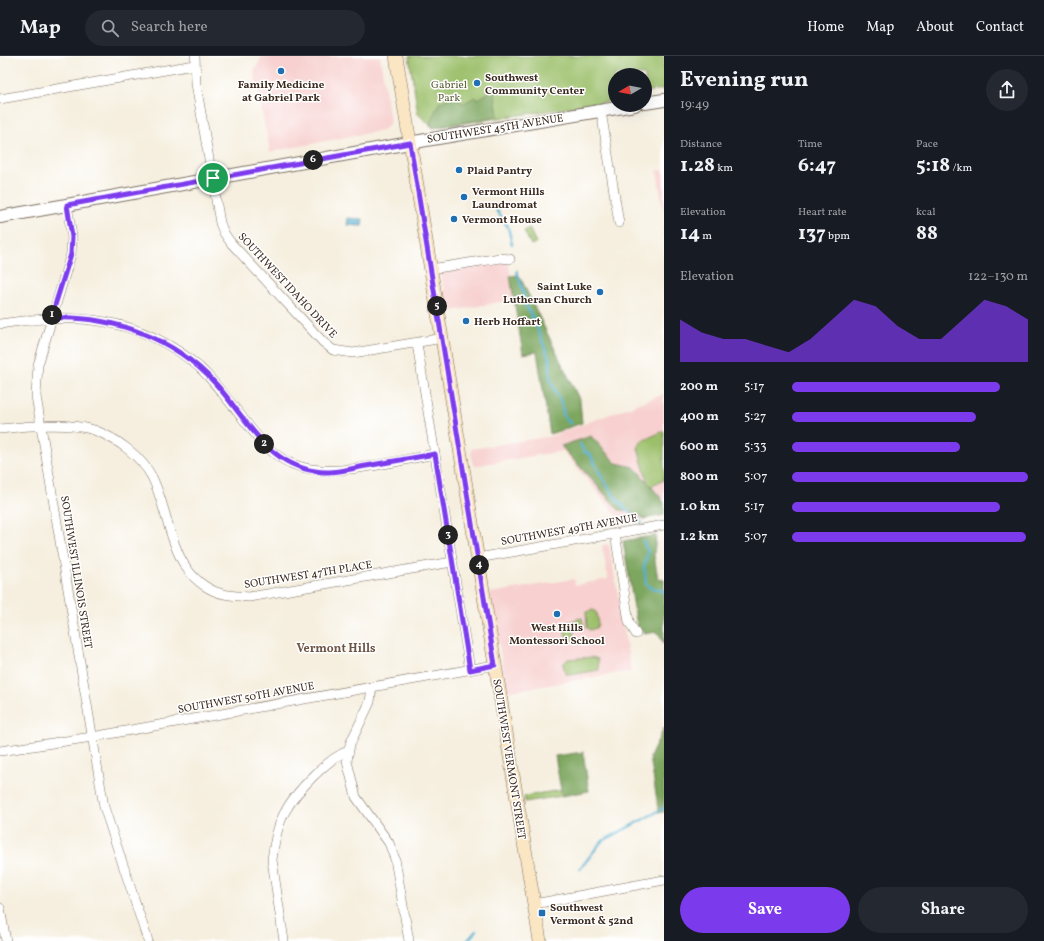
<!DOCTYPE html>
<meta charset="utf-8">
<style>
body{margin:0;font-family:Vollkorn,serif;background:#242831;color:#f1f3f6;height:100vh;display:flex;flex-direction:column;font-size:15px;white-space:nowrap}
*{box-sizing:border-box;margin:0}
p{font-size:13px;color:#9ea1a6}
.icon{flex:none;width:22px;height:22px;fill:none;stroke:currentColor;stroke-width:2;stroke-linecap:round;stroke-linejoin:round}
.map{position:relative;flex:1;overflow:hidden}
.side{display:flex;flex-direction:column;background:#171b24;width:380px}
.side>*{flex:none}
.needle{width:26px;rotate:260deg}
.tools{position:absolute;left:608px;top:12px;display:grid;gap:8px}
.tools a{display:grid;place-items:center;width:44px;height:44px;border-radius:50%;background:#171b24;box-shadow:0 4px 16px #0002;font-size:20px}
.pin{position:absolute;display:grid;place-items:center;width:34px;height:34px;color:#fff;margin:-17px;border:2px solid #fff;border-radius:50%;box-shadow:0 1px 4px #0007}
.km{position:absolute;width:20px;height:20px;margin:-10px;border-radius:50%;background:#222;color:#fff;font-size:11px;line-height:20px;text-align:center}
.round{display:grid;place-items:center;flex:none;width:42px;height:42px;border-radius:21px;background:#242831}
.headline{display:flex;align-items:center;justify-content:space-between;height:68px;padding:0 16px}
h1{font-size:22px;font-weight:700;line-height:30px}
.figures{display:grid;grid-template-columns:repeat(3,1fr);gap:6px;height:68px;padding:4px 16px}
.figures div{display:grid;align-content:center}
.figures b{font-size:20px;font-weight:700}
.figures small{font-size:11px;font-weight:400}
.figures p{font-size:11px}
.chart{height:112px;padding:8px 16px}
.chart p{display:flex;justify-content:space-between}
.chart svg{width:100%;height:72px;margin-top:4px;fill:#7c3aed;opacity:.7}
.primary-button{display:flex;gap:8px;margin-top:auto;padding:8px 16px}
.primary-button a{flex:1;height:46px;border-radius:24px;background:#7c3aed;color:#fff;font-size:16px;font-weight:700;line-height:46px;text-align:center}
.primary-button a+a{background:#242831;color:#f1f3f6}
ul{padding:0 16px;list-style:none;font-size:13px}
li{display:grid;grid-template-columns:64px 48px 1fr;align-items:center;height:30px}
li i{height:10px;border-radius:5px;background:#7c3aed}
header{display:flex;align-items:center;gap:24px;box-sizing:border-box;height:56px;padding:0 20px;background:#171b24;border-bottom:1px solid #363941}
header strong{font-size:19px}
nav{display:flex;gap:22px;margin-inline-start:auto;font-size:14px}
.search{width:280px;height:36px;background:#242831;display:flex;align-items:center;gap:10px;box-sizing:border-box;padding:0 14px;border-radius:22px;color:#9ea1a6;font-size:15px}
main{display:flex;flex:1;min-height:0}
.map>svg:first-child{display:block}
.built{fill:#f7d0cf}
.green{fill:#9cc06a;stroke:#6c7544}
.forest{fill:#7da65e;stroke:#5c683e}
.water{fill:#50afcf;stroke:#466c76}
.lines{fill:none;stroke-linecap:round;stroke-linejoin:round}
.stream{stroke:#50afcf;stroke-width:2.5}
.minor-casing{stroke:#7c6f62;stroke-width:10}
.tertiary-casing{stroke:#7c6f62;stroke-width:14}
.secondary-casing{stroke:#7c6f62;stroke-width:14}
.minor{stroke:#fff;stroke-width:9}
.tertiary{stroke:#fff;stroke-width:12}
.secondary{stroke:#fbe6c4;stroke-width:13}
.route-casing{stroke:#fff;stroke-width:8}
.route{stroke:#7c3aed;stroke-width:5}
.poi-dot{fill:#1f6fb2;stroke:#fff;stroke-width:1.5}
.labels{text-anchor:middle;stroke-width:3;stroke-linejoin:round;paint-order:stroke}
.poi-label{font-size:11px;font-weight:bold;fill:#3b2a1e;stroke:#fff;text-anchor:start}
.park-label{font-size:11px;fill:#5d5e39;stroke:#fff}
.street-label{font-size:11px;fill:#3b2a1e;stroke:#fff}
.neighbourhood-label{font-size:12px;font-weight:bold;fill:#6e5444;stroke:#fff}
</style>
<header>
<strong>Map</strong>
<div class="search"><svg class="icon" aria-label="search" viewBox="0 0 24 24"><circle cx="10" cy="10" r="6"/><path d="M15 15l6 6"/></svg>Search here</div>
<nav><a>Home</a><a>Map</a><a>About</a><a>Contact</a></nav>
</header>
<main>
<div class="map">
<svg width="664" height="885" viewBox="0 0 664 885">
<rect width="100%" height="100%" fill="#fff"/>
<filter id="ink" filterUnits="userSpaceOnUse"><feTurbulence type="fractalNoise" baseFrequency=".025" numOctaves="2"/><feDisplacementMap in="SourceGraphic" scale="8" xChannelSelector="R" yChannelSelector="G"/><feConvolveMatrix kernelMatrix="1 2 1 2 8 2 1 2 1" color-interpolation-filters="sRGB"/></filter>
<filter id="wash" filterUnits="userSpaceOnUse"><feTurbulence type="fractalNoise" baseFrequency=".012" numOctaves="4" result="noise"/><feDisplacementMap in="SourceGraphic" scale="16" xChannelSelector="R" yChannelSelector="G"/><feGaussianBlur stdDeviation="0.9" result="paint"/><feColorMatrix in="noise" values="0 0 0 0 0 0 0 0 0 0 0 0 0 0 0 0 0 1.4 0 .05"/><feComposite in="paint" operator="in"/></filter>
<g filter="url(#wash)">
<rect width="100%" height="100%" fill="#f6efdf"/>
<g class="built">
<polygon points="262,0 380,0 390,66 387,71 383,74 270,96 254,16"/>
<polygon points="664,114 664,158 657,115"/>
<polygon points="508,205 515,243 448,256 441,217"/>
<polygon points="664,338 664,460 623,467 563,395 473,410 471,393 552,380"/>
<polygon points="609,488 631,615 507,636 490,537 574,523 575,529 608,523 602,489"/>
</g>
<g class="green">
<polygon points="409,0 664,0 664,33 645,36 645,19 615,19 614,45 433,72 418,58"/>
<polygon points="529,172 536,187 531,189 524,175"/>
<polygon points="664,375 664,424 649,431 638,392 641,385"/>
<polygon points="593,554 596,556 598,568 596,572 590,574 587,572 586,556"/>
<polygon points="582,562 584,572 575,574 573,564"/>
<polygon points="572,565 575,583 567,585 563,567"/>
<polygon points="592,601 598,603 599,614 570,619 565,617 563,608 568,603"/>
<polygon points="561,734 562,740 525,746 524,740"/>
</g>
<g class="forest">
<polygon points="494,34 498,60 433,72 430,67 439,47 457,38 462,48 475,41 477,43"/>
<polygon points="519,219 580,345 582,367 550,378 537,296 523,298 510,220"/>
<polygon points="591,380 616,407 634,411 639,416 661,442 664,447 664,459 644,463 634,456 619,454 561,390"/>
<polygon points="656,479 654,499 658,523 664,524 664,588 657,576 644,578 641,573 637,570 623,485"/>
<polygon points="664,672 664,756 659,757 650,701"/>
<polygon points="583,696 589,735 562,740 555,700"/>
</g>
<polygon class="water" points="348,162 363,163 362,170 347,169"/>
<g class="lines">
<g class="stream">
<polyline points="496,153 508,171 512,188"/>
<polyline points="517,215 527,252 534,264 550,305 550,322 555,335 561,346 564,361 571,368"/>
<path d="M580 388 584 396 590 398C597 413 613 442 626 453 632 457 637 461 642 467"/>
<polyline points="643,485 648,496 644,511 646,527 649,531 661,534 664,536"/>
<polyline points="580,813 601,786 664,752"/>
<polyline points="467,885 476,875"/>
</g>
</g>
</g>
<g filter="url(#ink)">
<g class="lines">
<g class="minor-casing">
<g id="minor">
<polyline points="195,0 196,28 220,167 224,177 231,187 323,286 333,294 353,297 443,282"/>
<polyline points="0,43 194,9"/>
<polyline points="601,55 619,167"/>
<polyline points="67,149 72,181 71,198 38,309 36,340 104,751 148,885"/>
<polyline points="431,213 500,202 510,203"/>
<path d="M0 268C74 256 140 260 199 311 212 323 222 337 233 350 252 373 268 401 298 410 335 422 396 405 435 398"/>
<polyline points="417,288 470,614"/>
<path d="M0 373C27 370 68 366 94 374 116 382 141 400 152 421 171 459 169 515 214 535 225 540 237 540 249 541L452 506"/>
<polyline points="615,477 629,566 636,578"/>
<polyline points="478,502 664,469"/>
<polyline points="372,631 370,646 350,688 347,705 356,741 389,787 395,803 409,885"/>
<polyline points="0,695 92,681 495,609"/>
<polyline points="534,848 664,824"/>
<polyline points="0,852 6,885"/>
<path d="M284 885 272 804C274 787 277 769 286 754 296 736 328 702 348 695"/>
</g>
</g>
<g class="tertiary-casing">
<g id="tertiary">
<polyline points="645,47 664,44"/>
<polyline points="0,161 426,84 635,49"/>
</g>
</g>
<g class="secondary-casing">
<polyline id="secondary" points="396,0 540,885"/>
</g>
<use href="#minor" class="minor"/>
<use href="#tertiary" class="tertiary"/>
<use href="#secondary" class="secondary"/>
</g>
</g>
<g class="lines" filter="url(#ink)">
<g class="route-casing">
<path id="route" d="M410 87 495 609 470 614 435 398C412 402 389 406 366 410 349 413 332 418 315 415 265 407 246 361 215 327 174 282 112 259 51 262L71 198 72 181 67 149Z"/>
</g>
<use href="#route" class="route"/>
</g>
<g class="poi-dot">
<circle cx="281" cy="15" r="4"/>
<circle cx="477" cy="27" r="4"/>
<circle cx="459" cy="114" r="4"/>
<circle cx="464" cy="141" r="4"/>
<circle cx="454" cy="163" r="4"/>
<circle cx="600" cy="236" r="4"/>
<circle cx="466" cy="265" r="4"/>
<circle cx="557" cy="558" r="4"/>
<rect x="538" y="853" width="8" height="8" rx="2"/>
</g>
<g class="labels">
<g class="poi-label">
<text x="485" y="25">Southwest<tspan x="485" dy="13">Community Center</tspan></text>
<text x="281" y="32" text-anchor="middle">Family Medicine<tspan x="281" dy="13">at Gabriel Park</tspan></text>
<text x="467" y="118">Plaid Pantry</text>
<text x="472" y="139">Vermont Hills<tspan x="472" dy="13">Laundromat</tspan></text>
<text x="462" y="167">Vermont House</text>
<text x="592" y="234" text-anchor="end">Saint Luke<tspan x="592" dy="13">Lutheran Church</tspan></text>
<text x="474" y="269">Herb Hoffart</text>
<text x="557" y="575" text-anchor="middle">West Hills<tspan x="557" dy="13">Montessori School</tspan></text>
<text x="550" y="855">Southwest<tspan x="550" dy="13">Vermont &amp; 52nd</tspan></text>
</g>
<g class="park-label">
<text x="449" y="32">Gabriel<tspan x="449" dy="13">Park</tspan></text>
</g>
<g class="street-label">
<text transform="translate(495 72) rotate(-9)" y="4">SOUTHWEST 45TH AVENUE</text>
<text transform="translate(288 229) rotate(47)" y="4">SOUTHWEST IDAHO DRIVE</text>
<text transform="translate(569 473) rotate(-10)" y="4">SOUTHWEST 49TH AVENUE</text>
<text transform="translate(77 516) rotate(81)" y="4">SOUTHWEST ILLINOIS STREET</text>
<text transform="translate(308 518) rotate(-9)" y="4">SOUTHWEST 47TH PLACE</text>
<text transform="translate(246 641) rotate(-10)" y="4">SOUTHWEST 50TH AVENUE</text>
<text transform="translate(510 703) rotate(81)" y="4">SOUTHWEST VERMONT STREET</text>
</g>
<g class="neighbourhood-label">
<text x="336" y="596">Vermont Hills</text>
</g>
</g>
</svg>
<div class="tools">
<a><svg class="needle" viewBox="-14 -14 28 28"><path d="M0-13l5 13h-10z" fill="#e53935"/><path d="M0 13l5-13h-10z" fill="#9ea1a6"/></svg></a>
</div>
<div class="pin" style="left:213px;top:122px;background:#1e9e55"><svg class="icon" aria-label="arrive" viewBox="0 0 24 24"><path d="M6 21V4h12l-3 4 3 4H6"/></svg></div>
<b class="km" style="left:52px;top:259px">1</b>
<b class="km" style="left:264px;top:388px">2</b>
<b class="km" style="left:448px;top:479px">3</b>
<b class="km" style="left:479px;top:509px">4</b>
<b class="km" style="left:437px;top:250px">5</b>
<b class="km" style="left:313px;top:104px">6</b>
</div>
<section class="side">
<div class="headline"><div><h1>Evening run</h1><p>19:49</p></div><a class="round"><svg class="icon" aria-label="share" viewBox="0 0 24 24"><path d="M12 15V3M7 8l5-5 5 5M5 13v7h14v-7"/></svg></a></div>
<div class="figures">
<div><p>Distance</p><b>1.28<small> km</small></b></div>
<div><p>Time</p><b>6:47</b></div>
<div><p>Pace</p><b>5:18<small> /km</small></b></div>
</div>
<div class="figures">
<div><p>Elevation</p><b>14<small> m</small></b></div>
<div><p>Heart rate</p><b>137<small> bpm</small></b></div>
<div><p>kcal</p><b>88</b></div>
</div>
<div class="chart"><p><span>Elevation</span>122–130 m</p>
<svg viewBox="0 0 160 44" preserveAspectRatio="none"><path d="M0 44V18L10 26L20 30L30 30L40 34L50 38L60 30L70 18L80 6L90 10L100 22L110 30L120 30L130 18L140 6L150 10L160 18V44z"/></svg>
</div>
<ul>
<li><b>200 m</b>5:17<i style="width:88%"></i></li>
<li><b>400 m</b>5:27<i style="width:78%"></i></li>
<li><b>600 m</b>5:33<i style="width:71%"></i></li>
<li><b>800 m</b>5:07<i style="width:100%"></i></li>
<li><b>1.0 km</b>5:17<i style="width:88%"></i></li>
<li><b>1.2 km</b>5:07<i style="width:99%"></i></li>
</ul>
<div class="primary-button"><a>Save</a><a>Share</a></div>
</section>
</main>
